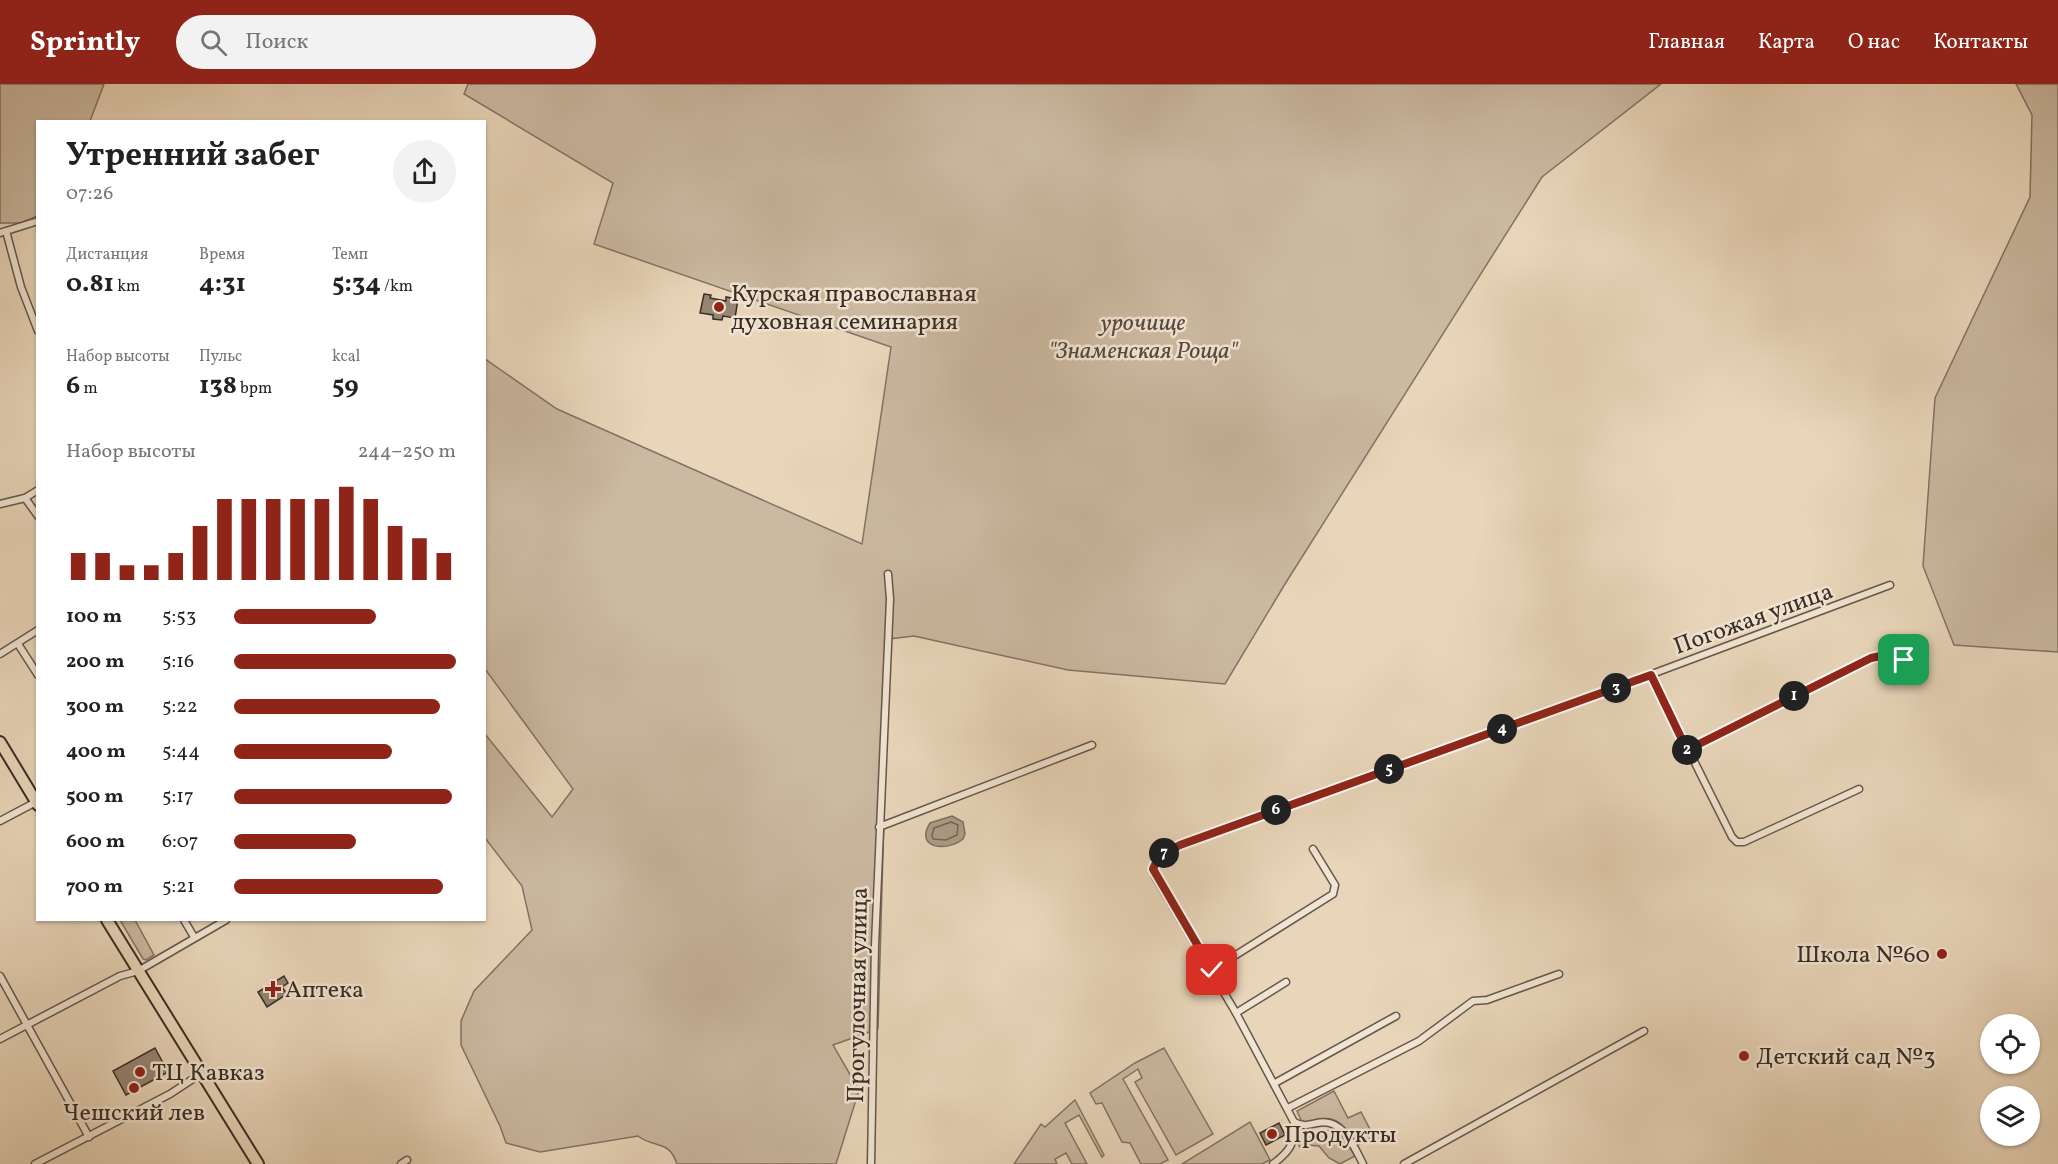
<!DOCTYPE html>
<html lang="ru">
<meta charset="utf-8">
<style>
body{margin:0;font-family:Vollkorn,serif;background:#f2f2f2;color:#222;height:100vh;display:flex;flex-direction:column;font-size:22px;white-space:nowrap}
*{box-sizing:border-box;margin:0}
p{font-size:20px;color:#767676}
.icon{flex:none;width:33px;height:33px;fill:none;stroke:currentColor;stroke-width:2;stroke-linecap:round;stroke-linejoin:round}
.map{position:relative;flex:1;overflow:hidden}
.panel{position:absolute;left:36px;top:36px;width:450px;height:801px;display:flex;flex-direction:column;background:#fff;border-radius:0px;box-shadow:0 2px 4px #0004}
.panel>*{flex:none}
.fabs{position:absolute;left:1980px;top:930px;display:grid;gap:12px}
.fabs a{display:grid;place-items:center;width:60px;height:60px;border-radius:50%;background:#fff;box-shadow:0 2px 4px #0004;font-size:30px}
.pin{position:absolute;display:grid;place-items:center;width:51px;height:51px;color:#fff;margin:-26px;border-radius:12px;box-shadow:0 3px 9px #0006}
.km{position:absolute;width:30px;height:30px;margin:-15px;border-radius:50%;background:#222;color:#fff;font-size:16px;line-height:30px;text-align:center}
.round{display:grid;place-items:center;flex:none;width:63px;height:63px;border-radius:32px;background:#f2f2f2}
.head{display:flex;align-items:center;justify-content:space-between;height:102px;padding:0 30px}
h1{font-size:33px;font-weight:700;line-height:45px}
.metrics{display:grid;grid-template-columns:repeat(3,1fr);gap:9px;height:102px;padding:6px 30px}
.metrics div{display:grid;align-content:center}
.metrics b{font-size:26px;font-weight:700}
.metrics small{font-size:16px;font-weight:400}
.metrics p{font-size:16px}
.chart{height:168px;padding:12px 30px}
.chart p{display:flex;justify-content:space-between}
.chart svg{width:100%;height:108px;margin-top:6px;stroke:#8f2418;stroke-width:6}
ul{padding:0 30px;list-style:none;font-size:20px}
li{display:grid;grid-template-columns:96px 72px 1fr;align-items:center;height:45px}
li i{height:15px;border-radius:8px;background:#8f2418}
header{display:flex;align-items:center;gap:36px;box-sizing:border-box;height:84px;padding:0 30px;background:#8f2418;color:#fff}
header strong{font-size:28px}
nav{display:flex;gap:33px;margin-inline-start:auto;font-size:21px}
.search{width:420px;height:54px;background:#f2f2f2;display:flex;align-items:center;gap:15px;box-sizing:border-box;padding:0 21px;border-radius:33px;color:#767676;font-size:22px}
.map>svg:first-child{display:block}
.green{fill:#cbb9a1;stroke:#827364;stroke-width:1.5}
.water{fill:#ad9d88;stroke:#7f7061;stroke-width:1.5}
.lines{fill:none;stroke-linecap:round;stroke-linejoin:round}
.shore{stroke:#736557;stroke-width:1.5}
.building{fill:#958573;stroke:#392d26;stroke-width:1.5}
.street-casing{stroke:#65574b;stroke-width:9}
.primary-casing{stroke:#392d26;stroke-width:14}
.street{stroke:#f1e4d2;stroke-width:6}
.primary{stroke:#e9d6ba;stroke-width:10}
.route-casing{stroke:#fff;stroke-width:12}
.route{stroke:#8f2418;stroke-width:8}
.poi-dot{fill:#8f2418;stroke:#f1e4d2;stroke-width:2}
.labels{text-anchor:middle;stroke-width:5;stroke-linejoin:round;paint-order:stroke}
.poi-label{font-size:24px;fill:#392d26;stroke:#f1e4d2;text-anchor:start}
.park-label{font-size:24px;font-style:italic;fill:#56493f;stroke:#f1e4d2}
.street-label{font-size:24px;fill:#392d26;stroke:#f1e4d2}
</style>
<header>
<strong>Sprintly</strong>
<div class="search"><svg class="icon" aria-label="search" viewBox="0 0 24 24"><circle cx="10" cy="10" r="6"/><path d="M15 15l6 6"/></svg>Поиск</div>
<nav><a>Главная</a><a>Карта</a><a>О нас</a><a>Контакты</a></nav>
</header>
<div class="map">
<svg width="2058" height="1080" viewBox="0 0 2058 1080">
<rect width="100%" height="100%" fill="#e9d6ba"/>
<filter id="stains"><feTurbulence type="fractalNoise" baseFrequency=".00333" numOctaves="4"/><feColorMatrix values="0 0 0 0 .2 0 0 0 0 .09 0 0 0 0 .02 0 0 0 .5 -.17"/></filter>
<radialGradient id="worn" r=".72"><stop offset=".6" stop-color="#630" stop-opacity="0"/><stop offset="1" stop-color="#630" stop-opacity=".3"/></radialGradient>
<g class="green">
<polygon points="0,0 104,0 90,37 38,38 37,132 21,139 0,139"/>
<path d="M468 0H1661L1542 93 1285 500 1225 600 1068 586 914 552 889 555 878 945 833 961 859 1006 836 1080H677C669 1055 655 1065 638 1052L540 1068 506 1059 500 1042 461 961V937L474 907 532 846 522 802 485 754V650L552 733 573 705 485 585V275L557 325 862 460 891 263 594 160 613 99 464 10Z"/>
<polygon points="2016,0 2058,0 2058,568 1954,561 1923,482 1935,314 2030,113 2032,31"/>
<polygon points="120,836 135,836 154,871 146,876 143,875"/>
<polygon points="1164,964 1213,1050 1176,1071 1135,998 1142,994 1138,985 1123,995 1168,1076 1160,1080 1141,1080 1130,1059 1122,1058 1102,1019 1096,1020 1090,1009 1135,979"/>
<path d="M1334 1007 1348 1034 1361 1028 1374 1053 1358 1061C1353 1058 1352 1055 1349 1050 1338 1031 1323 1032 1306 1039L1301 1036 1297 1027Z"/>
<polygon points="1075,1016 1104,1071 1102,1073 1079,1031 1065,1039 1087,1080 1072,1080 1066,1069 1055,1075 1057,1080 1014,1080 1041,1040 1045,1043"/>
<polygon points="1250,1038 1270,1076 1262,1080 1182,1080"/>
<polygon points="1335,1044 1341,1049 1355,1072 1340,1080 1329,1074 1319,1062 1306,1061 1300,1063 1297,1058"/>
</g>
<path class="water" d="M952 732 963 738 965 750 963 755C947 768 914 765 930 739Z"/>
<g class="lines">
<polygon class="shore" points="951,738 958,741 957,751 946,756 933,755 932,751 934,744"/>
</g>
<g class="building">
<polygon points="704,210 711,211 710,214 726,217 726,213 738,215 735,234 723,232 722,236 713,235 713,231 700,229"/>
<polygon points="284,892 288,899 282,903 287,910 267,923 258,908"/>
<polygon points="155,964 168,988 126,1011 113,987"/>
<polygon points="1279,1039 1285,1051 1266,1061 1260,1049"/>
</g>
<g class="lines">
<g class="street-casing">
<g id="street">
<polyline points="6,147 21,203 38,247"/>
<polyline points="0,149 38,137"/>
<polyline points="25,414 38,432"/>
<polyline points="0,420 25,414 38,406"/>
<polyline points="18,560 38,591"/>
<polyline points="0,570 38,546"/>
<polyline points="1651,591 1732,753 1737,758 1744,758 1859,705"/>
<polyline points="1687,666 1871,574 1890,570 1903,576"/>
<polyline points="0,737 36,718"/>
<polyline points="879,743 1092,661"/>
<polyline points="184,836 194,853"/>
<polyline points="1212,886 1333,810 1335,801 1313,765"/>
<polyline points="0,892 89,1053"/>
<polyline points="1236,929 1286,898"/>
<polyline points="0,955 120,892 138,887 226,836"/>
<polyline points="1275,999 1396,932"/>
<polyline points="1288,1024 1419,957 1473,917 1487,916 1559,890"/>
<path d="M1294 1038C1304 1043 1307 1041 1317 1039 1342 1033 1354 1062 1363 1080"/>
<polyline points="35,1080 170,1010 202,989"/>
<polyline points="401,1080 407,1076"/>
<polyline points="871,1080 875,861 890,515 888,490"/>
<path d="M1273 1080C1289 1068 1296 1059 1294 1038L1236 929 1155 792 1153 785 1159 772 1180 761 1612 605 1890 501"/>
<polyline points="1404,1080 1644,947"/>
</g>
</g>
<g class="primary-casing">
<g id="primary">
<polyline points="0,658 38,721"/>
<polyline points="107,836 258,1080"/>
</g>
</g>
<use href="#street" class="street"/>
<use href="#primary" class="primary"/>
</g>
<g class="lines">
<g class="route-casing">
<polyline id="route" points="1212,886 1153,785 1159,772 1180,761 1651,591 1687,666 1871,574 1890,570 1904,576"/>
</g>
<use href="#route" class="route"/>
</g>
<g class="poi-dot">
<circle cx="719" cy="223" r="6"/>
<circle cx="1942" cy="870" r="6"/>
<path d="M270 896h6v6h6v6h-6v6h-6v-6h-6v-6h6z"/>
<circle cx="1744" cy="972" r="6"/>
<circle cx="140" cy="988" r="6"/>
<circle cx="134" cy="1004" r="6"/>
<circle cx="1272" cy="1050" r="6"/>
</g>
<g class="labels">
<g class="poi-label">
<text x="731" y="217">Курская православная<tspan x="731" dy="28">духовная семинария</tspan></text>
<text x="1930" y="878" text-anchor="end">Школа №60</text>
<text x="285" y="913">Аптека</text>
<text x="1756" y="980">Детский сад №3</text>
<text x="152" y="996">ТЦ Кавказ</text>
<text x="134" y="1036" text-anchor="middle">Чешский лев</text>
<text x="1284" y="1058">Продукты</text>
</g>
<g class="park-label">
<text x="1143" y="246">урочище<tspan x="1143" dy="28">"Знаменская Роща"</tspan></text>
</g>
<g class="street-label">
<text transform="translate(1753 534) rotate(-20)" y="8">Погожая улица</text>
<text transform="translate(857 911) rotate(-89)" y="8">Прогулочная улица</text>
</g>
</g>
<rect width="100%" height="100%" filter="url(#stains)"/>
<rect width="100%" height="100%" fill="url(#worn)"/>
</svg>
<div class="fabs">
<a><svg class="icon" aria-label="locate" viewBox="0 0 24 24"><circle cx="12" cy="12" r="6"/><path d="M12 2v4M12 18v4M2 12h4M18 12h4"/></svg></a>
<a><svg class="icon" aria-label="layers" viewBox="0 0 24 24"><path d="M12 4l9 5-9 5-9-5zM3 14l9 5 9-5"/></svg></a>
</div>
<div class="pin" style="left:1904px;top:576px;background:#1e9e55"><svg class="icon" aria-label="arrive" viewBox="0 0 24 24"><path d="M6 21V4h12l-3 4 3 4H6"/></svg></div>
<div class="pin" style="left:1212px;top:886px;background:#d93025"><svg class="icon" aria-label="check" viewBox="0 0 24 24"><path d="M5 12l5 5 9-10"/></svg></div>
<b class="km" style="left:1794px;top:612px">1</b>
<b class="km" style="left:1687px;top:666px">2</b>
<b class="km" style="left:1616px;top:604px">3</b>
<b class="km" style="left:1502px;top:645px">4</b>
<b class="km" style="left:1389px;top:685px">5</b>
<b class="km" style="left:1276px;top:726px">6</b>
<b class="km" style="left:1164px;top:769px">7</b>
<section class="panel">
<div class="head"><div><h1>Утренний забег</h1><p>07:26</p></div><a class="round"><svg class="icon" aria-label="share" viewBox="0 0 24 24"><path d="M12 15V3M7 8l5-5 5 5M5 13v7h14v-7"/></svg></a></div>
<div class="metrics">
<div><p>Дистанция</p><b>0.81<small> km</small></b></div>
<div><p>Время</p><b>4:31</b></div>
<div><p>Темп</p><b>5:34<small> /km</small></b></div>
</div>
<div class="metrics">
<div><p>Набор высоты</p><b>6<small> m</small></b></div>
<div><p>Пульс</p><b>138<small> bpm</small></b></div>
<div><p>kcal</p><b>59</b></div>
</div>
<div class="chart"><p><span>Набор высоты</span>244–250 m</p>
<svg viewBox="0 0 160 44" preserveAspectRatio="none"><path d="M5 44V33M15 44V33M25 44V38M35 44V38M45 44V33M55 44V22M65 44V11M75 44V11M85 44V11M95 44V11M105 44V11M115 44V6M125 44V11M135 44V22M145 44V27M155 44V33"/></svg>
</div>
<ul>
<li><b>100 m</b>5:53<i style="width:64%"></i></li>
<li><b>200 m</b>5:16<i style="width:100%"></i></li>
<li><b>300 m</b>5:22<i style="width:93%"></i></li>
<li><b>400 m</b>5:44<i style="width:71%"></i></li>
<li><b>500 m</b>5:17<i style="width:98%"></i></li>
<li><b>600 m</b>6:07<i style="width:55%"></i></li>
<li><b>700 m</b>5:21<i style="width:94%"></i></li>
</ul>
</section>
</div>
